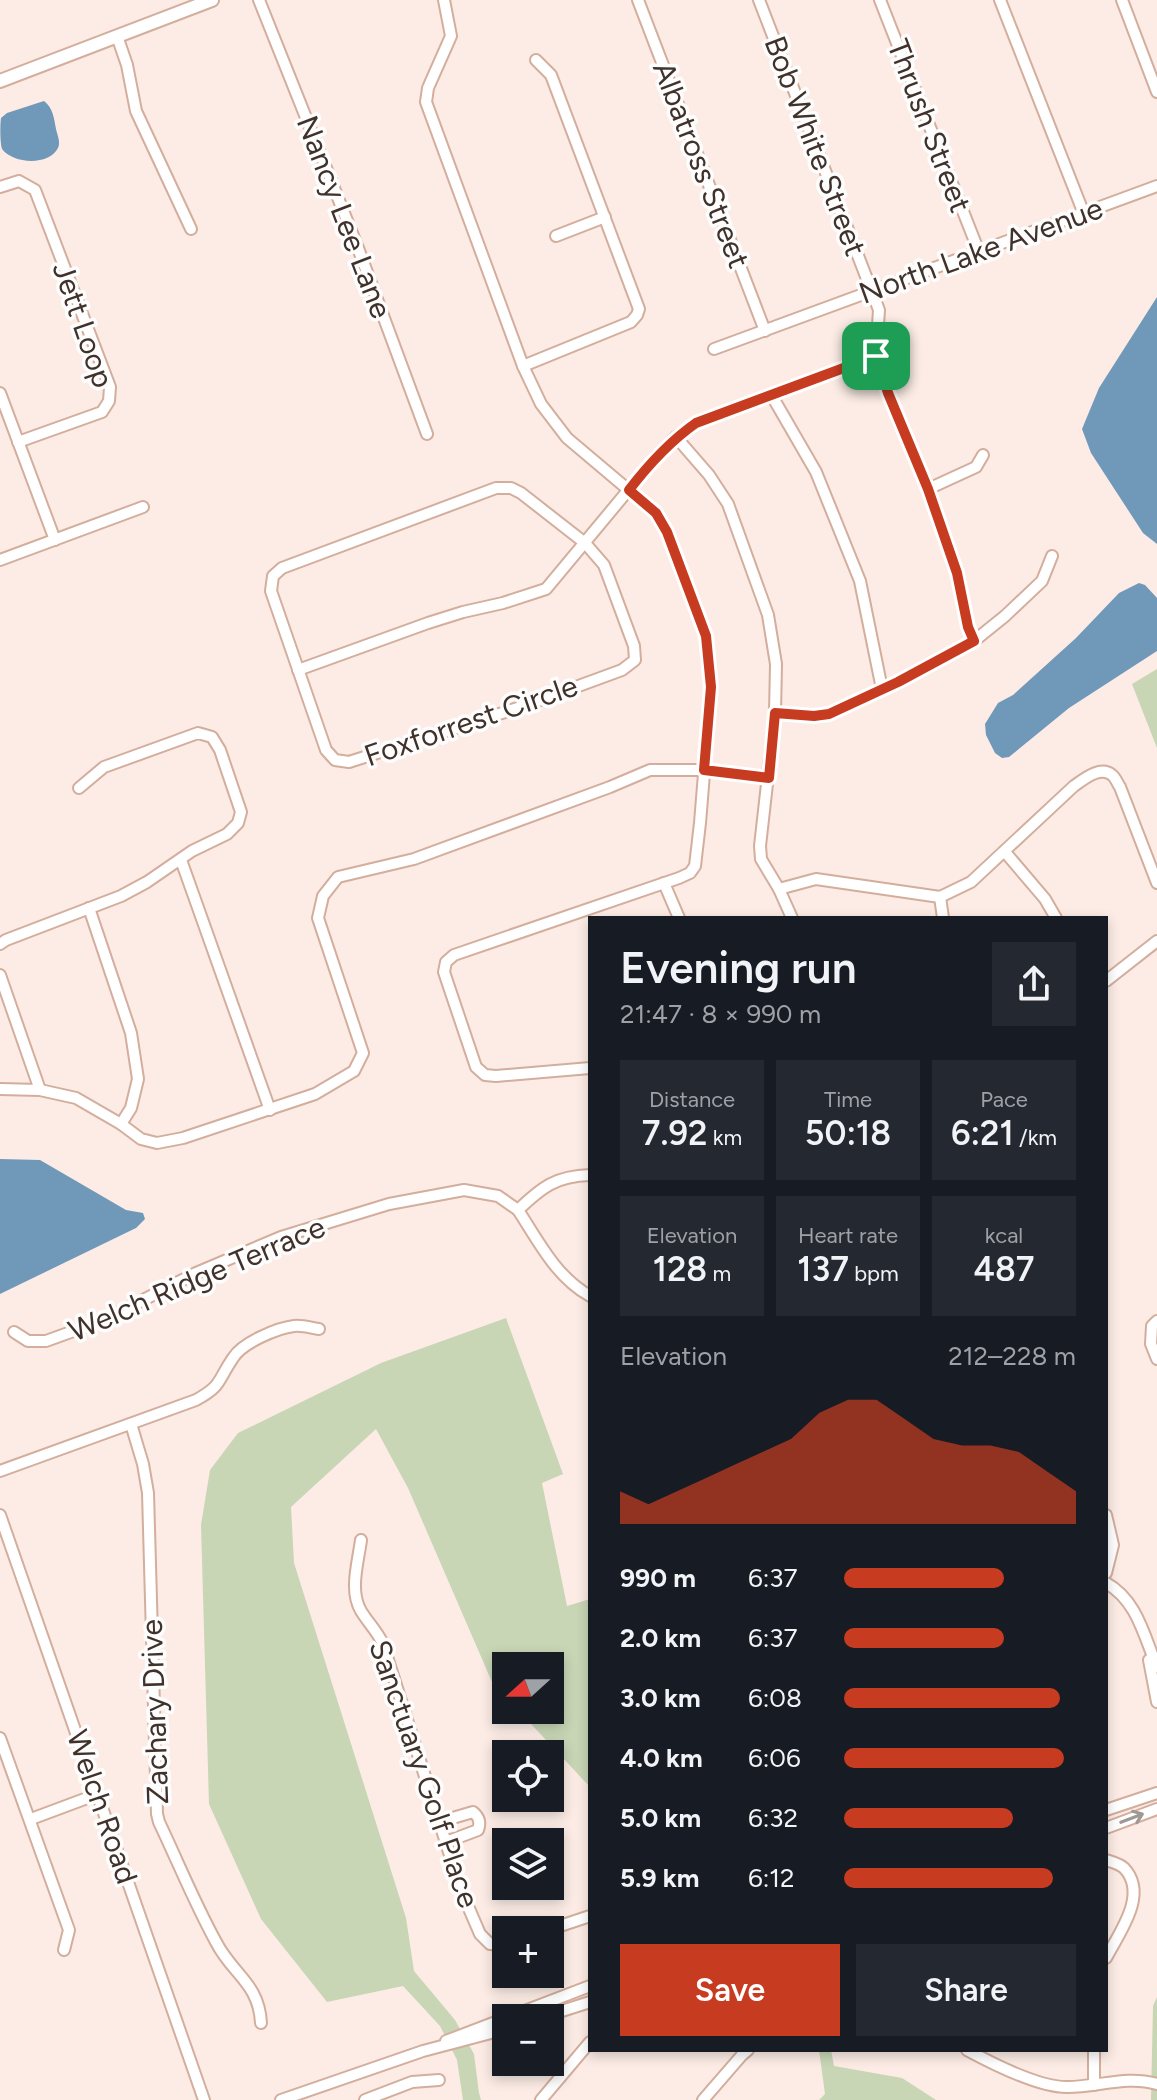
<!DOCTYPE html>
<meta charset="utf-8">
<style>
body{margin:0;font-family:Figtree,sans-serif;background:#242831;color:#f1f3f6;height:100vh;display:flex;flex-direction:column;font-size:30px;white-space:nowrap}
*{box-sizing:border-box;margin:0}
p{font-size:26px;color:#9ea1a6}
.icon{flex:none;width:44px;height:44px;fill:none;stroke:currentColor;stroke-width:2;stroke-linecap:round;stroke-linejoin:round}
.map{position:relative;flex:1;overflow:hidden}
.side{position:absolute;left:588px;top:916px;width:520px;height:1136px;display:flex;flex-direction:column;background:#171b24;border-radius:0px;box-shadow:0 4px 12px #0003}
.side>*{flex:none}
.needle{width:52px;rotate:249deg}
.buttons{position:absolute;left:492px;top:1652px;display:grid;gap:16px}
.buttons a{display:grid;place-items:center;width:72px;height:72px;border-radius:0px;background:#171b24;box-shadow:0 4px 12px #0003;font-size:40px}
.pin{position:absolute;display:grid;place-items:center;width:68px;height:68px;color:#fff;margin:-34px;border-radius:16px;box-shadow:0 4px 12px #0006}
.round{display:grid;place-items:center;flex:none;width:84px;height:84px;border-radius:0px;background:#242831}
.head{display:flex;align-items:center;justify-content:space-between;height:136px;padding:0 32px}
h1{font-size:44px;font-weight:600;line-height:60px}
.metrics{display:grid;grid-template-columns:repeat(3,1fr);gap:12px;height:136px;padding:8px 32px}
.metrics div{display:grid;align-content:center;border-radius:0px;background:#242831;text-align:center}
.metrics b{font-size:34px;font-weight:600}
.metrics small{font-size:22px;font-weight:400}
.metrics p{font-size:22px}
.chart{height:224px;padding:16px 32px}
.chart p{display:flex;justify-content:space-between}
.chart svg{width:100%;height:144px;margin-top:8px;fill:#c73c21;opacity:.7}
.cta{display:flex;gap:16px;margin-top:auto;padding:16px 32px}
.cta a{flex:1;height:92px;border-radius:0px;background:#c73c21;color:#fff;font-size:32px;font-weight:600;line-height:92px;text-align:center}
.cta a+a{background:#242831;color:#f1f3f6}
ul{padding:0 32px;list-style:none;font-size:26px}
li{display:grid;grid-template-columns:128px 96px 1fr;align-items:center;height:60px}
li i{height:20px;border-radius:10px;background:#c73c21}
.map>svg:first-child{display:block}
.green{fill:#c8d6b5}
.water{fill:#7098b9}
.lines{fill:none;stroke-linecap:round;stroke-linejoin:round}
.minor-casing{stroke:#d3ae9d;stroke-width:14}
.major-casing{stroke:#d3ae9d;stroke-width:16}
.minor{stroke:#fff;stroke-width:10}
.major{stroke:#fff;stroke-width:12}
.oneway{stroke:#a09895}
.route-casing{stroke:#fff;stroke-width:16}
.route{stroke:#c73c21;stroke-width:10}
.labels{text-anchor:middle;stroke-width:7;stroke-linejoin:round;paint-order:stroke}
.street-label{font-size:30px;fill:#40322b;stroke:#fdfdfd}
</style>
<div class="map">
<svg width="1157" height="2100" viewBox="0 0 1157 2100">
<rect width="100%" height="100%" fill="#fcece5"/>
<g class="green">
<polygon points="1157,669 1157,748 1132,684"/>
<polygon points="506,1318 563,1474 542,1483 567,1606 590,1599 590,1787 518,1710 550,1710 550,1666 506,1666 506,1697 492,1682 408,1488 376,1429 291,1507 294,1563 406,1918 414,1971 455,2020 474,2054 479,2093 481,2100 463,2100 457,2060 440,2026 403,1986 327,2002 261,1919 209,1804 201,1525 210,1470 238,1433 381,1363"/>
<polygon points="1157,1997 1157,2100 1151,2100 1153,2006"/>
<polygon points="819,2050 831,2050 834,2066 902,2078 936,2100 819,2100 825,2094"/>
</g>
<g class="water">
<path d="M44 101C53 108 54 118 56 129 57 134 61 142 58 148 49 166 13 164 2 149 0 142 0 125 1 118L7 113Z"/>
<polygon points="1157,297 1157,544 1143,533 1091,453 1082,429 1099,388"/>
<polygon points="1139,583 1145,585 1157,598 1157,651 1069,708 1009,757 1002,758 995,753 986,735 985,724 998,703 1013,695 1076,638 1119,593"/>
<polygon points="0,1159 40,1160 126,1210 143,1213 145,1219 136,1228 0,1294"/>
</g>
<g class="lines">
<g class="minor-casing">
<g id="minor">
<polyline points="259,0 358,248 427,434"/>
<polyline points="444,0 451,36 428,88 426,102 523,366 541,404 567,438 656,513 667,532 706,636 711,687 700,823 695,866 690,873 679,878 454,955 446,962 444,972 476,1067 485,1075 496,1076 590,1068"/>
<polyline points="638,0 765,331"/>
<polyline points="759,0 879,310 876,356 888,393 928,489 957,573 968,627 974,641"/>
<polyline points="880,0 979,252"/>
<polyline points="1000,0 1084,214"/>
<polyline points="1122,0 1157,92"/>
<polyline points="117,36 127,65 136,111 191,229"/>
<polyline points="0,187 19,181 35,190 110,387 109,401 102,412 18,442"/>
<polyline points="556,236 605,217"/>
<polyline points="714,349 1157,186"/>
<polyline points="523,366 631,322 637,315 639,309 551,75 536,60"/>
<polyline points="0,393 55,540"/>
<polyline points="772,396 816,472 860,581 882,689"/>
<polyline points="676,437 709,475 728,504 768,615 776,664 775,713 760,846 761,859 779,889 792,918"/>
<polygon points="496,488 511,488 521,493 585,543 604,565 634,646 635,660 622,670 524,706 349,762 335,760 326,750 271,591 273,576 282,568"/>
<polyline points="928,489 976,467 983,455"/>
<polyline points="0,560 143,507"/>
<polyline points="298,670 428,623 463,612 503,603 546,589 655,458 676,437 696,423 722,413 876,356"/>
<polyline points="775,713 814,716 829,714 898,682 974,641 1005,616 1042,581 1052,556"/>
<polyline points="1005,852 1045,899 1056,918"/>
<polyline points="181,860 270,1110"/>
<polyline points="664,883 679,918"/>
<path d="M779 889 816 879 940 897 971 882 1074 786C1083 780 1100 765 1112 775 1116 778 1117 783 1120 787L1157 883"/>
<polyline points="940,897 943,918"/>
<polyline points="89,908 131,1033 138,1079 131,1108 121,1124"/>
<polyline points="0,944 6,940 121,896 147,882 192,851 227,834 238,823 241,812 220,750 212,737 198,733 104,767 79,788"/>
<polyline points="0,975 40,1090"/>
<polyline points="1106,981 1157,941"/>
<polyline points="0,1089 40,1090 76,1098 121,1124 141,1139 157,1143 183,1138 315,1094 354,1071 363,1053 318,918 323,896 338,877 414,859 610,787 650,770 704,770 769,778"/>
<path d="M590 1175C556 1176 542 1187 518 1210 539 1242 556 1277 590 1296"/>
<polyline points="1157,1321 1152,1326 1151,1344 1157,1359"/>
<polyline points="14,1332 28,1341 46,1341 104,1320 196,1273 281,1237 389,1204 464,1190 498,1196 518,1210"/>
<path d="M131 1424 143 1464 148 1493 157 1814 159 1822C178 1862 195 1904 216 1942 232 1974 259 1983 261 2023"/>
<path d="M0 1471 196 1400C223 1385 217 1381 233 1358 242 1343 277 1328 294 1326 302 1325 312 1328 319 1329"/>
<polyline points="0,1515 204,2100"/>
<polyline points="1106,1515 1113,1545 1106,1573"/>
<path d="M361 1540C358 1563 349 1591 361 1611 369 1624 377 1631 383 1644L461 1890 480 1934 490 1944 501 1945 506 1944"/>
<path d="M1106 1583C1137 1600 1144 1636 1157 1667"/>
<polyline points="1149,1660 1157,1702"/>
<polyline points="0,1738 69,1930 64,1950"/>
<polyline points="1106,1810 1157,1793"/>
<polyline points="31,1819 98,1794"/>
<path d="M439 1822 473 1812C479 1817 481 1822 478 1830L446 1842"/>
<polyline points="1106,1828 1157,1809"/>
<path d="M1106 1860C1112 1862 1120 1864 1124 1868 1149 1894 1119 1933 1106 1958"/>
<polyline points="548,1930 590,1916"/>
<polyline points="540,2018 590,2002"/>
<polyline points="446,2041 590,1986"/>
<path d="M967 2050C993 2064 1040 2088 1068 2087 1098 2087 1127 2075 1157 2084"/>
<polyline points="1094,2050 1094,2085"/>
<polyline points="281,2100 423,2051 506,2029"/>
<polyline points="365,2100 412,2082 439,2080"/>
<polyline points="541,2100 590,2042"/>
<polyline points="703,2100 742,2055 748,2050"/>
</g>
</g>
<g class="major-casing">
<polyline id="major" points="0,81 212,0"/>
</g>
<use href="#minor" class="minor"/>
<use href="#major" class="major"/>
</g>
<defs><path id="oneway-shaft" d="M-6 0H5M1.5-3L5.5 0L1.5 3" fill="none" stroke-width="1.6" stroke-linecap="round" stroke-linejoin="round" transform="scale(2)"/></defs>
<use class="oneway" href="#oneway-shaft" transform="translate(1132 1818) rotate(-21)"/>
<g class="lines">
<g class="route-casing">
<path id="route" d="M876 356 888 393 928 489 957 573 968 627 974 641 898 682 829 714 814 716 775 713 769 778 704 770 711 687 706 636 667 532 656 513 629 490C649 464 669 442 696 423Z"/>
</g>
<use href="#route" class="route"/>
</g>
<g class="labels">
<g class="street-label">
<text transform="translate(929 126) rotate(69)" y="10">Thrush Street</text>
<text transform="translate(815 146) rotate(69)" y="10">Bob White Street</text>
<text transform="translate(701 165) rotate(69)" y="10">Albatross Street</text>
<text transform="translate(344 217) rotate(69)" y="10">Nancy Lee Lane</text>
<text transform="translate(981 251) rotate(-20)" y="10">North Lake Avenue</text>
<text transform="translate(83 325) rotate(71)" y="10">Jett Loop</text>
<text transform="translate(471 721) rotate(-19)" y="10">Foxforrest Circle</text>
<text transform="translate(197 1279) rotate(-23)" y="10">Welch Ridge Terrace</text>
<text transform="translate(155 1712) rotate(-92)" y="10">Zachary Drive</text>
<text transform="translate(424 1774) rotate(71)" y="10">Sanctuary Golf Place</text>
<text transform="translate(102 1807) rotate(71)" y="10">Welch Road</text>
</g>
</g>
</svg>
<div class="buttons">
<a><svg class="needle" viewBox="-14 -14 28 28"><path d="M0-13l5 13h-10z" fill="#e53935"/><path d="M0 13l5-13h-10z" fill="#9ea1a6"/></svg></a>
<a><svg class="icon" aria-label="locate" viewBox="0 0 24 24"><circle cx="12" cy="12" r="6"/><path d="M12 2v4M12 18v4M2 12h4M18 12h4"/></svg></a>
<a><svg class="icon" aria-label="layers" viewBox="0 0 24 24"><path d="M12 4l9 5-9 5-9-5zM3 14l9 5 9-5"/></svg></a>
<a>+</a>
<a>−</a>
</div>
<div class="pin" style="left:876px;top:356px;background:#1e9e55"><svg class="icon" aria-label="arrive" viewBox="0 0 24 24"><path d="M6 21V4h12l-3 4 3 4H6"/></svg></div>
<section class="side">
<div class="head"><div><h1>Evening run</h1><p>21:47 · 8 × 990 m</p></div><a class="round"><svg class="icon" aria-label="share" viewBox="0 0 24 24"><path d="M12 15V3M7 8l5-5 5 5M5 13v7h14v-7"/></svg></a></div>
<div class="metrics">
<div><p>Distance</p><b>7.92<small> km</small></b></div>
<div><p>Time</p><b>50:18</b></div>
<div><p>Pace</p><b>6:21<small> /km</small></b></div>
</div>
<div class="metrics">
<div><p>Elevation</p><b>128<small> m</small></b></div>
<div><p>Heart rate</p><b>137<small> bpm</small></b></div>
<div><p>kcal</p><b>487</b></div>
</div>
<div class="chart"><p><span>Elevation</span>212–228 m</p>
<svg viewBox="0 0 160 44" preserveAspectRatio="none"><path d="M0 44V34L10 38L20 34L30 30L40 26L50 22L60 18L70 10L80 6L90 6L100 12L110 18L120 20L130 20L140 22L150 28L160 34V44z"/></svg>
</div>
<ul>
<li><b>990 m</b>6:37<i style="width:69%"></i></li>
<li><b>2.0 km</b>6:37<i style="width:69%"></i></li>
<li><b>3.0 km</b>6:08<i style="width:93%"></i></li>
<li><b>4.0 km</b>6:06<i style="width:95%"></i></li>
<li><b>5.0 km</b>6:32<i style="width:73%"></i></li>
<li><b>5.9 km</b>6:12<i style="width:90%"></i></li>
</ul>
<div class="cta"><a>Save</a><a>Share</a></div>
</section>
</div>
